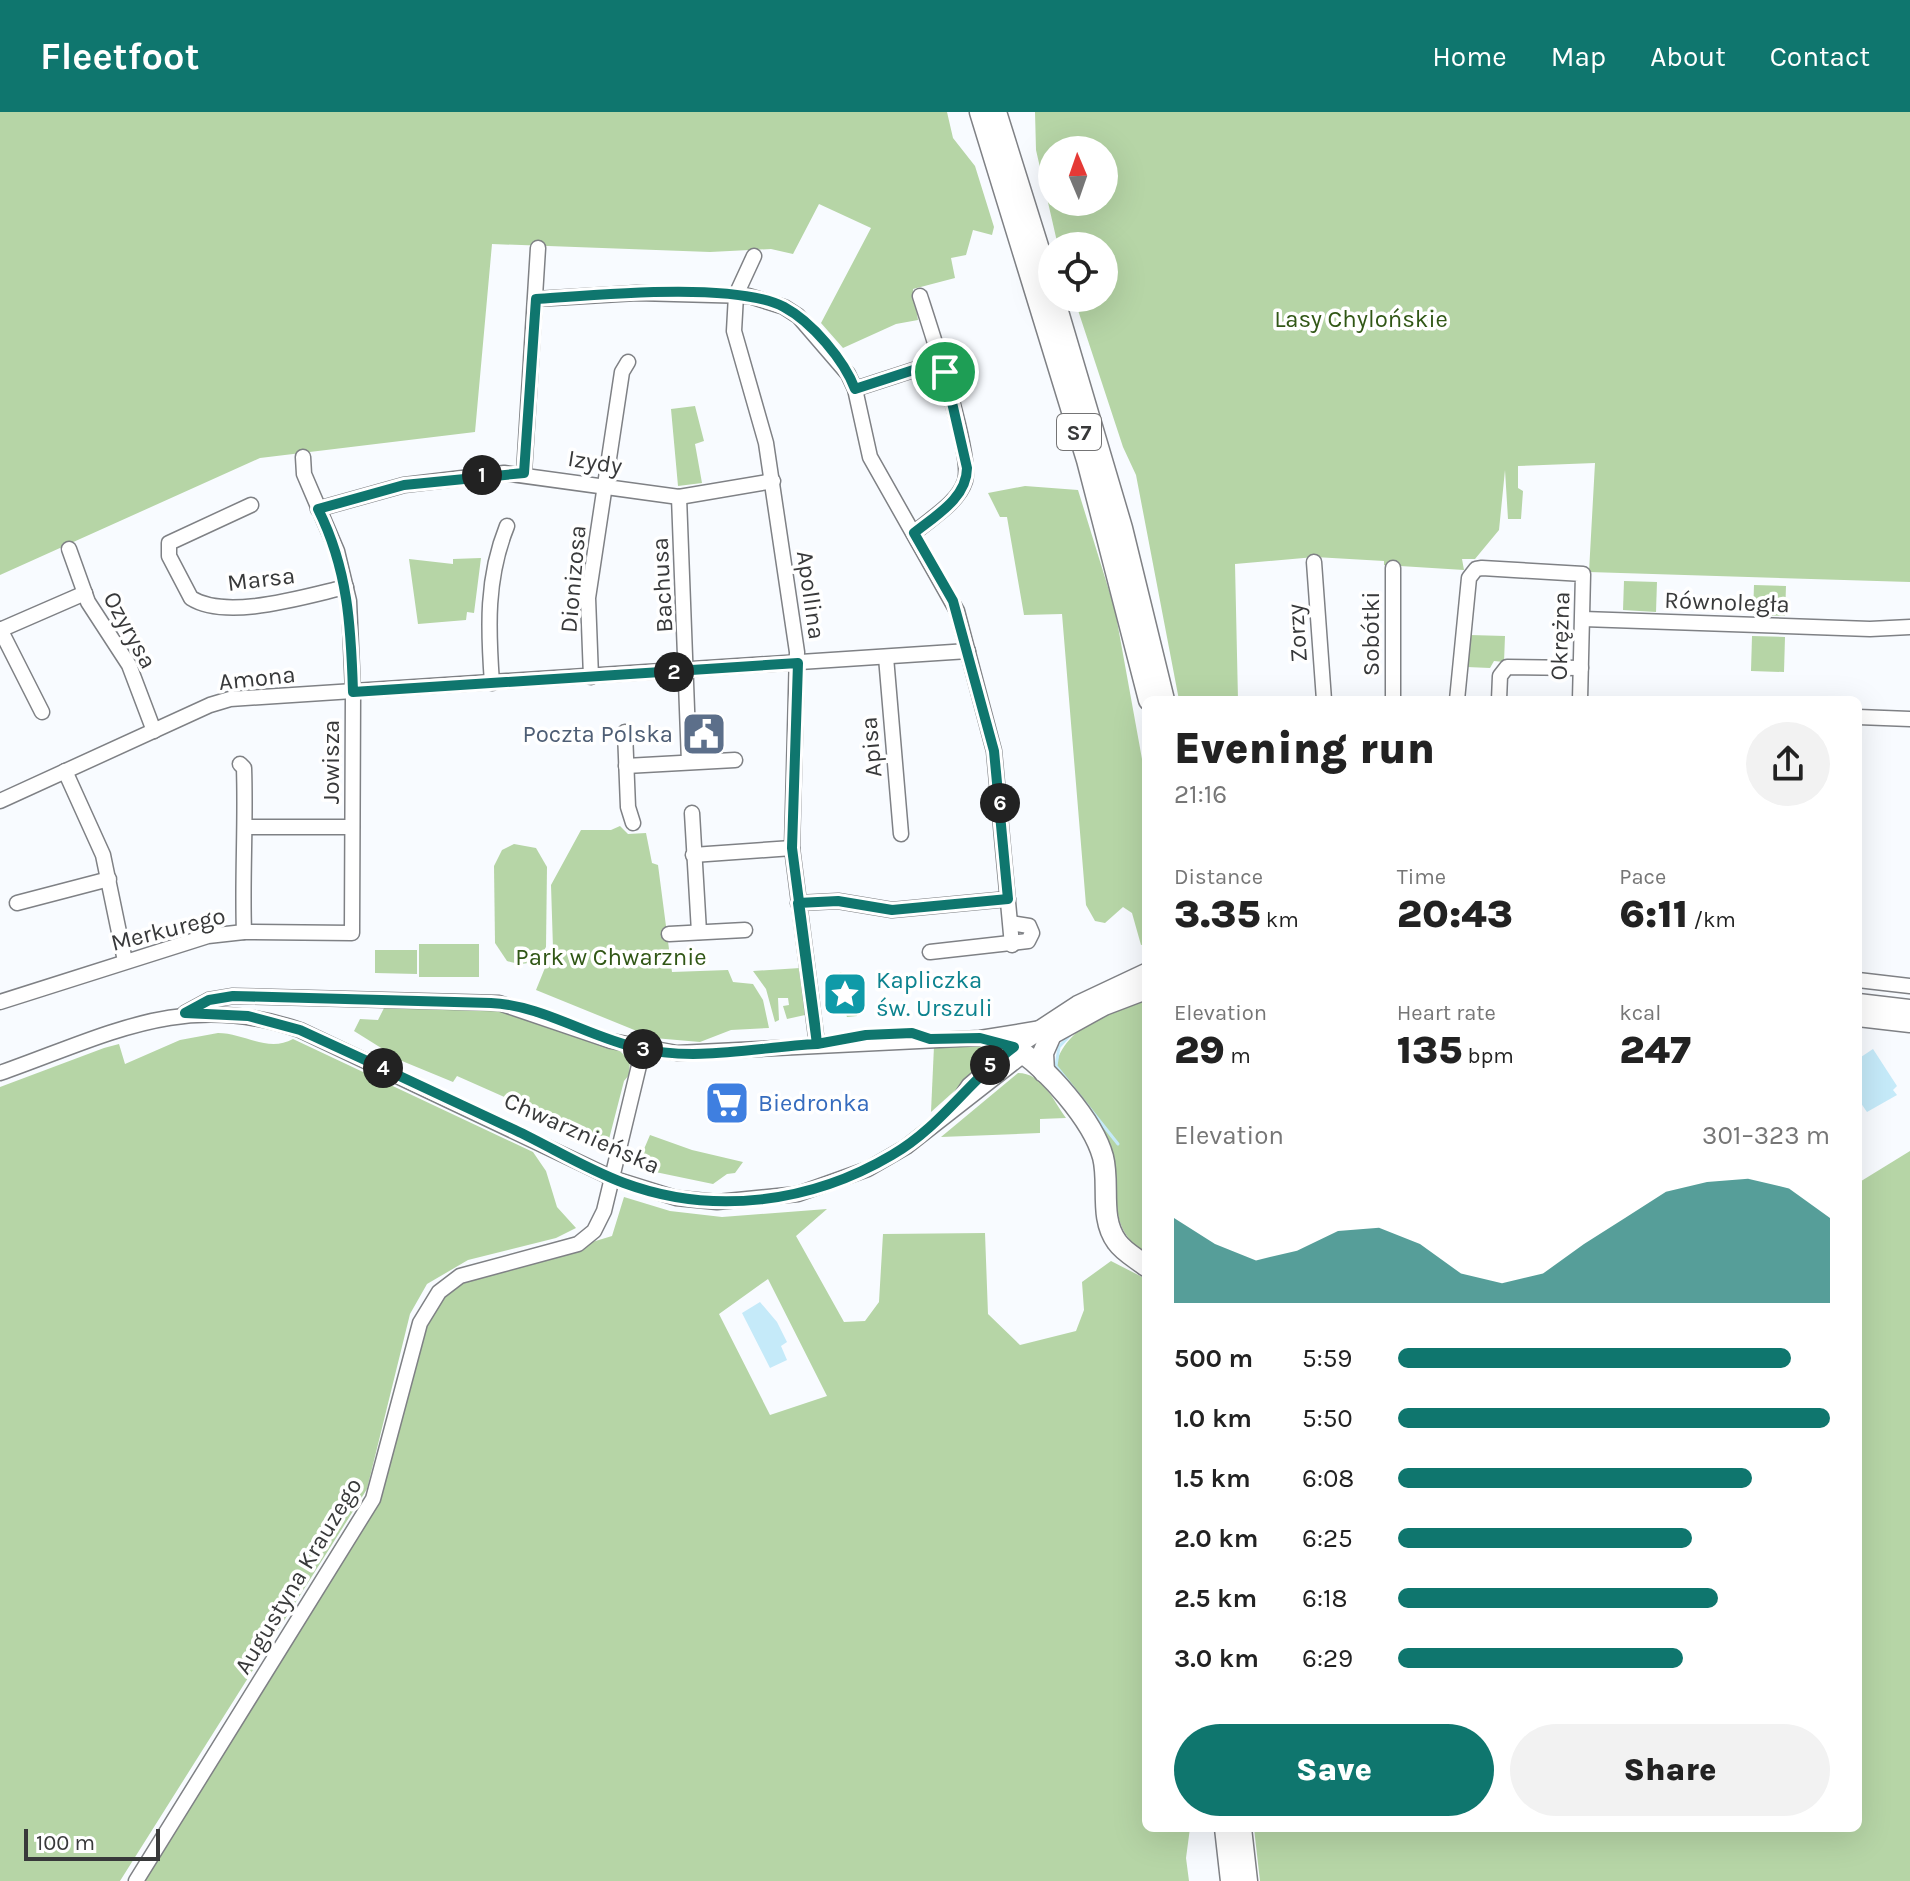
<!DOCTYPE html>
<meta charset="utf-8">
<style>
body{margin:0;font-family:Karla,sans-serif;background:#f2f2f2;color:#222;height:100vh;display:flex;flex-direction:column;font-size:30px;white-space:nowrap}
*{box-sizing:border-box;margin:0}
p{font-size:26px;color:#767676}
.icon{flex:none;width:44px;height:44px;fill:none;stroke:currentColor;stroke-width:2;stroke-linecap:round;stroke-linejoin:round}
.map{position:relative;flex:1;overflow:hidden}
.drawer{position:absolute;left:1142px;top:584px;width:720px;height:1136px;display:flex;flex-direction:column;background:#fff;border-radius:12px;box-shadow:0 8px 32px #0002}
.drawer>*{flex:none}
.needle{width:52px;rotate:358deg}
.buttons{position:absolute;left:1038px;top:24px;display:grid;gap:16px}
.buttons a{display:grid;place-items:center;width:80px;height:80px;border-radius:50%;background:#fff;box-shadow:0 8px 32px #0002;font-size:40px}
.scale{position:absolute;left:24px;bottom:20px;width:136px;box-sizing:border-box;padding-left:8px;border:4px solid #38393a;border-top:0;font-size:22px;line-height:28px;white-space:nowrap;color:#38393a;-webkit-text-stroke:6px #fff;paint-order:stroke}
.pin{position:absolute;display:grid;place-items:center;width:68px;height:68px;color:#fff;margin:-34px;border:4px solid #fff;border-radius:50%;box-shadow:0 2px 8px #0007}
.km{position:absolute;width:40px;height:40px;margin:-20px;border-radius:50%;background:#222;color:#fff;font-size:22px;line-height:40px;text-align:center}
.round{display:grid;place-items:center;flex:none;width:84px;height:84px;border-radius:42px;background:#f2f2f2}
.overview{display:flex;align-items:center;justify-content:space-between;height:136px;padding:0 32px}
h1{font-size:44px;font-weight:800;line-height:60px}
.metrics{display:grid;grid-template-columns:repeat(3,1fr);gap:12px;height:136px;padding:8px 32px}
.metrics div{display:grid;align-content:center}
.metrics b{font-size:40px;font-weight:800}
.metrics small{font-size:22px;font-weight:400}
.metrics p{font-size:22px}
.chart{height:224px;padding:16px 32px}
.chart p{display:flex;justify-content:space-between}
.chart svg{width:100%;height:144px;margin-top:8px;fill:#0f766e;opacity:.7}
.button{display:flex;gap:16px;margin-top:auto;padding:16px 32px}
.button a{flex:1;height:92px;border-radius:48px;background:#0f766e;color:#fff;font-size:32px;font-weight:800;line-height:92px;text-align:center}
.button a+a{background:#f2f2f2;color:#222}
ul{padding:0 32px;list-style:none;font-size:26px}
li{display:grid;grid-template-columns:128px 96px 1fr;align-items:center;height:60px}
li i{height:20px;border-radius:10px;background:#0f766e}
header{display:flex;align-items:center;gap:48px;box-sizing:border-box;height:112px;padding:0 40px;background:#0f766e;color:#fff}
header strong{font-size:38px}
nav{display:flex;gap:44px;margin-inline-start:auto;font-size:28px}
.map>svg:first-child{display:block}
.green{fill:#b6d5a6;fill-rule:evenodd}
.water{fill:#c5eaf9}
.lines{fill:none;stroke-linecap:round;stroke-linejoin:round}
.stream{stroke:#c5eaf9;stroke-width:3}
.minor-casing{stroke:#7f8185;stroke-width:17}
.major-casing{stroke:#7f8185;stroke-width:21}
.highway-casing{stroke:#7f8185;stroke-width:23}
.minor{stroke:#fff;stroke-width:14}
.major{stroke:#fff;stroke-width:18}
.highway{stroke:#fff;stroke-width:20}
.route-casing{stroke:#fff;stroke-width:16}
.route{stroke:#0f766e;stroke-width:10}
.labels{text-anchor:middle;stroke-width:7;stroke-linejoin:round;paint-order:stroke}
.shield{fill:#fff;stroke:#747475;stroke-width:2}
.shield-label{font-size:22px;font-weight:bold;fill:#38393a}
.park-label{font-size:24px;fill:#315716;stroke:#fff}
.street-label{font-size:24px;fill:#38393a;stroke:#fff}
.service-label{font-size:24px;fill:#4e5e75;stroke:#fff;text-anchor:end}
.culture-label{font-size:24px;fill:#0d838f;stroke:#fff;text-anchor:start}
.shop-label{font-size:24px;fill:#366cbe;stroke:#fff;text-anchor:start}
</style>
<header>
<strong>Fleetfoot</strong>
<nav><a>Home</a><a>Map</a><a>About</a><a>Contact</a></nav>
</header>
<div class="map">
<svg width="1910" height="1769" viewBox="0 0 1910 1769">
<rect width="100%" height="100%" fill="#f8fbff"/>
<g class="green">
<polygon points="0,0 947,0 953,26 975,54 994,115 992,123 973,118 966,143 951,146 955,166 913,177 918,208 896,212 843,236 821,211 871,116 819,92 793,142 771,137 710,140 492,132 475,320 260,346 0,463"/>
<path d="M1035 0H1910V470L1589 460 1595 351 1518 354V376L1523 379 1521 407H1508L1505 358 1499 418 1475 447H1462L1464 458 1384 453V449L1315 445 1235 452 1238 588H1179L1136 363 1123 335 1074 186H1104V134H1058L1036 38ZM1052 38H1104V90H1052Z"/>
<polygon points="695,294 704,329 695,332 702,371 678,374 671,297"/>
<polygon points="1025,374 1078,378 1115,498 1146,669 1146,832 1141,833 1132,801 1123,795 1105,811 1095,809 1086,793 1062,502 1024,503 1007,405 1000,405 988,381"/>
<polygon points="481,446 474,501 467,500 466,508 418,512 409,447 453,452 453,447"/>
<polygon points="1624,469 1657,470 1656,500 1623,498"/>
<polygon points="1754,473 1786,474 1785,504 1753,503"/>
<polygon points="1470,523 1505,524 1504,550 1494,549 1490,556 1467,555"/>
<polygon points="1752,524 1785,525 1784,560 1751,559"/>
<polygon points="620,714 628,722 646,721 652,751 658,753 672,860 728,858 733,870 753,872 763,888 769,916 731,918 700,930 654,926 536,878 553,836 551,773 581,718 611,718"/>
<path d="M514 732 536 736 547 755 546 835C537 852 524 855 507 849L495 831 494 754 502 738Z"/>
<rect x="419" y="832" width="60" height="33"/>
<polygon points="375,838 417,838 417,862 375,861"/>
<polygon points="800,856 805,903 787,907 783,894 789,893 788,886 778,886 779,908 775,910 766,877 753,859"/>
<polygon points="840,860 850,864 857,904 847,905 834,871"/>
<path d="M1146 886V1142C1100 1110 1127 1077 1108 1031 1097 1003 1073 979 1055 955 1066 913 1108 902 1146 886Z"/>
<polygon points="385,894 498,894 617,936 630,949 629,963 624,969 608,1031 457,964 453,970 402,949 354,919 360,907 378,908"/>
<path d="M218 921C244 921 268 941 293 927L533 1040 546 1059 557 1095 576 1116 556 1126 468 1148 427 1172 410 1202 367 1377 120 1769H0V975L104 936 119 932 125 952 180 928Z"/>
<polygon points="976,933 1001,937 931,1000 934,934"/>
<path d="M1018 961C1042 961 1053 988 1066 1006L1040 1007V1021L941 1025Z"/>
<polygon points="650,1023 692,1038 743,1050 735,1061 727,1062 713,1072 636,1056"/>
<polygon points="1910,1039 1910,1769 1260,1769 1254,1716 1858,1716 1858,1071"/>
<path d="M624 1085 670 1099 722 1105 827 1097 796 1124 844 1210 865 1209 879 1190 883 1122 985 1121 988 1202 1020 1233 1076 1219 1084 1198 1082 1170 1111 1149 1146 1167V1716H1190L1186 1746 1189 1769H143L379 1388 428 1204 457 1171 612 1124ZM768 1167 827 1284 770 1303 719 1202Z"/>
</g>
<g class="water">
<polygon points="1873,937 1897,974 1893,978 1897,983 1867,1000 1858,987 1858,947"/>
<polygon points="760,1190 777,1210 787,1230 781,1234 787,1248 770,1256 742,1201"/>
</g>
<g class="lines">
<polyline class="stream" points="1070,923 1059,935 1056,954 1118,1032"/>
<g class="minor-casing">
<g id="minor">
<polyline points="754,144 736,183 734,219 766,331 797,540 792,736 817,932"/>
<polyline points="536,187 637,181 749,184 784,195 798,204 848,262 855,277 870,345 957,499 994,639 1012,833"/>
<polyline points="855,277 941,249"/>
<polyline points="524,361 538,136"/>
<polyline points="679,385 689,650"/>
<path d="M251 393 169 431V444L191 486C227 509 306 484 346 475"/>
<polyline points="318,397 404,373 504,361 679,385 773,369"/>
<path d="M914 421C931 406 958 391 965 369 973 344 930 215 920 184"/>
<polyline points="69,437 88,490 129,553 154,619"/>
<polyline points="1314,450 1324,588"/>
<polyline points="1393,456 1393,588"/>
<polyline points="1583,507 1870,517 1910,515"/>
<polyline points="0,517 42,600"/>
<polyline points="0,518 85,481"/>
<polyline points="886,545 901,722"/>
<polyline points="591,565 588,486 622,260 628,250"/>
<path d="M492 571C488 516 486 466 507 414"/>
<polyline points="1457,588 1469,466 1476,457 1482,456 1583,462 1580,588"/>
<polyline points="1499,588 1500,564 1507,555 1581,556"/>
<polyline points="1858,605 1910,607"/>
<polyline points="625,620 628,695 633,711"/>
<path d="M240 652 244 656C246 711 242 765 244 820"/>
<polyline points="626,654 735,648"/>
<polyline points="65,659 103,743 125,849"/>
<polyline points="0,689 210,593 230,587 968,539"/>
<polyline points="692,701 699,820"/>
<polyline points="246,715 352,715"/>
<polyline points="693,743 792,736"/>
<polyline points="17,791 109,767"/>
<polyline points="798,791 838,789 892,798 1008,787"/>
<polyline points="669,822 745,818"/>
<polyline points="930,840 1028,829 1032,821 1029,814 1011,811"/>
<polyline points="1858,868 1910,874"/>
<polyline points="0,890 208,824 244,820 352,821 353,580 349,489 337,439 304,362 303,345"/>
<polyline points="185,901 209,888 233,884 499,891 611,929 677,941 980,926 1041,916"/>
<path d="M0 961C108 923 184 878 300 918L612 1066 676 1086 717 1090 798 1082 868 1057 906 1035 1025 942"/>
<polyline points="957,991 969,973 1014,935"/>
<polyline points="136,1769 373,1387 420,1211 439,1180 460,1164 578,1132 594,1119 604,1099 643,937"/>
</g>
</g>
<g class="major-casing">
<g id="major">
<polyline points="1858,891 1910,897"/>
<polyline points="1858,905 1910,911"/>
<polyline points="1055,921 1104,894 1146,878"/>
<polyline points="1014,935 1078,893 1146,861"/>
</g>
</g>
<g class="highway-casing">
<g id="highway">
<polyline points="980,0 1087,348 1149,588"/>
<polyline points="996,0 1052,179"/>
<polyline points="1054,186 1122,416 1164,588"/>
<path d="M1014 935C1046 955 1093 1008 1103 1045 1110 1072 1099 1106 1117 1130 1124 1140 1136 1146 1146 1154"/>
<polyline points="1044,960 1043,941 1050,925"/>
<polyline points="1225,1716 1231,1769"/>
<polyline points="1241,1716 1247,1769"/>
</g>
</g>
<use href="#minor" class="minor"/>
<use href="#major" class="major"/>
<use href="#highway" class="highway"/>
</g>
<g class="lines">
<g class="route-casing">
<path id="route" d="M945 260 941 249 855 277C844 248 812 210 784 195 734 169 595 183 536 187L524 361 404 373 318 397C348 457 351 514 353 580L798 551 792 736 815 912 817 932C758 935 696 950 638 936 589 925 541 893 491 891L233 884 209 888 185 901 248 904 300 918C372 951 443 984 515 1018 551 1035 586 1057 624 1071 713 1104 811 1091 892 1043 941 1015 969 968 1014 935L980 926 930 927 912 921 866 923 817 932 798 791 838 789 892 798 1008 787 994 639 953 489 914 421C935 404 967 386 967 356L945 260"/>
</g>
<use href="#route" class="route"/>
</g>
<defs>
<g id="civic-square" transform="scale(2.3)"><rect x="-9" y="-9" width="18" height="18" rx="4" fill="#5c6f8a" stroke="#fff"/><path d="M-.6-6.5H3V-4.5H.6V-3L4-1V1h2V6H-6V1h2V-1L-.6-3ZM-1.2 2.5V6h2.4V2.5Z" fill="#fff"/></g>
<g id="sight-square" transform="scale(2.3)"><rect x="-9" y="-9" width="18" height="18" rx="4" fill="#0f9aa8" stroke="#fff"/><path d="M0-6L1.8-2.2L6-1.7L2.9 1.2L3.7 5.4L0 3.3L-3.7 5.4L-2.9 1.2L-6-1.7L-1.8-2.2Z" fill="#fff"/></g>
<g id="supermarket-square" transform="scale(2.3)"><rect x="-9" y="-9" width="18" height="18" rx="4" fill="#3f7fe0" stroke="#fff"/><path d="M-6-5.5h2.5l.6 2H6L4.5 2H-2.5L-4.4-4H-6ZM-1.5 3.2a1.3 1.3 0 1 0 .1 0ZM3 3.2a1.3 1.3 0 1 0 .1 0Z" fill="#fff"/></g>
</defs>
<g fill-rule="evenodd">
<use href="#civic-square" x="704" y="622"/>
<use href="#sight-square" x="845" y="882"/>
<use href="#supermarket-square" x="727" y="991"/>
</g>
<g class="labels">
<rect class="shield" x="1057" y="302" width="44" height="36" rx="6"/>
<g class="shield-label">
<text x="1079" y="328">S7</text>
</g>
<g class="park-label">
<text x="1361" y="215">Lasy Chylońskie</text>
<text x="611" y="853">Park w Chwarznie</text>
</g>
<g class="street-label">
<text transform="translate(595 350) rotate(9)" y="8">Izydy</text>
<text transform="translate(261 467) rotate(-7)" y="8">Marsa</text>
<text transform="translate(573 467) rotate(-85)" y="8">Dionizosa</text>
<text transform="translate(662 473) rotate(-93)" y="8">Bachusa</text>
<text transform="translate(811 483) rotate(82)" y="8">Apollina</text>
<text transform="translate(1727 490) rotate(2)" y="8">Równoległa</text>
<text transform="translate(130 518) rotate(61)" y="8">Ozyrysa</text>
<text transform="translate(1297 521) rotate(-94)" y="8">Zorzy</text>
<text transform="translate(1371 522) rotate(-90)" y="8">Sobótki</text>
<text transform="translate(1560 524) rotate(-88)" y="8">Okrężna</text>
<text transform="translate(257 566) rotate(-6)" y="8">Amona</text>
<text transform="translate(871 635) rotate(-95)" y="8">Apisa</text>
<text transform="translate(331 650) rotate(-90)" y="8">Jowisza</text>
<text transform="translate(168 817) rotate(-14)" y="8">Merkurego</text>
<text transform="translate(582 1021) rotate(24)" y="8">Chwarznieńska</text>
<text transform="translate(298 1464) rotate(-59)" y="8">Augustyna Krauzego</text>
</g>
<g class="service-label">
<text x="673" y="630">Poczta Polska</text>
</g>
<g class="culture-label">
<text x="876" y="876">Kapliczka<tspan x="876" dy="28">św. Urszuli</tspan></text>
</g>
<g class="shop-label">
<text x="758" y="999">Biedronka</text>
</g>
</g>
</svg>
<div class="buttons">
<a><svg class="needle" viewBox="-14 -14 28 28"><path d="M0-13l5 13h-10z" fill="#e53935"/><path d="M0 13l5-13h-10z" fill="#767676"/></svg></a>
<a><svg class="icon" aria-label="locate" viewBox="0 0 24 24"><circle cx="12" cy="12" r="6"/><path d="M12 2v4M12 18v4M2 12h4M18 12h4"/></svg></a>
</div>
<div class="scale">100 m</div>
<div class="pin" style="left:945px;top:260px;background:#1e9e55"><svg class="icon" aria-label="arrive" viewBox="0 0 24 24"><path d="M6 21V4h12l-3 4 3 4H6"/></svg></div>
<b class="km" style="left:482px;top:363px">1</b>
<b class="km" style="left:674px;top:560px">2</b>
<b class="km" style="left:643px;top:937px">3</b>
<b class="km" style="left:383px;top:956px">4</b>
<b class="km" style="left:990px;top:953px">5</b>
<b class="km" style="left:1000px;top:691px">6</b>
<section class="drawer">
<div class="overview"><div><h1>Evening run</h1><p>21:16</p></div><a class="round"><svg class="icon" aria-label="share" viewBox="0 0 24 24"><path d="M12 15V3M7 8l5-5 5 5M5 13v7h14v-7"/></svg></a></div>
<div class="metrics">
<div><p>Distance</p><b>3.35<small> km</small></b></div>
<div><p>Time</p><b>20:43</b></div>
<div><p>Pace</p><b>6:11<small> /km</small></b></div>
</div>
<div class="metrics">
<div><p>Elevation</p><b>29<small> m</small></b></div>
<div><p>Heart rate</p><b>135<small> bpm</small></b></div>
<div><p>kcal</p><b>247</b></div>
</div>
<div class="chart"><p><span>Elevation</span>301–323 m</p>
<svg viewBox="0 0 160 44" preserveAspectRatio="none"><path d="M0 44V18L10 26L20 31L30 28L40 22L50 21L60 26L70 35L80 38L90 35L100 26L110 18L120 10L130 7L140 6L150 9L160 18V44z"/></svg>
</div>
<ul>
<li><b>500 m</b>5:59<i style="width:91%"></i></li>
<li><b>1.0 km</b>5:50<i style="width:100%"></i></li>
<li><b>1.5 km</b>6:08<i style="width:82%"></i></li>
<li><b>2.0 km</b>6:25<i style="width:68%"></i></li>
<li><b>2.5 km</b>6:18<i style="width:74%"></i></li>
<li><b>3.0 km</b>6:29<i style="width:66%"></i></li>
</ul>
<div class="button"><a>Save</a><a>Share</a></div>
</section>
</div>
